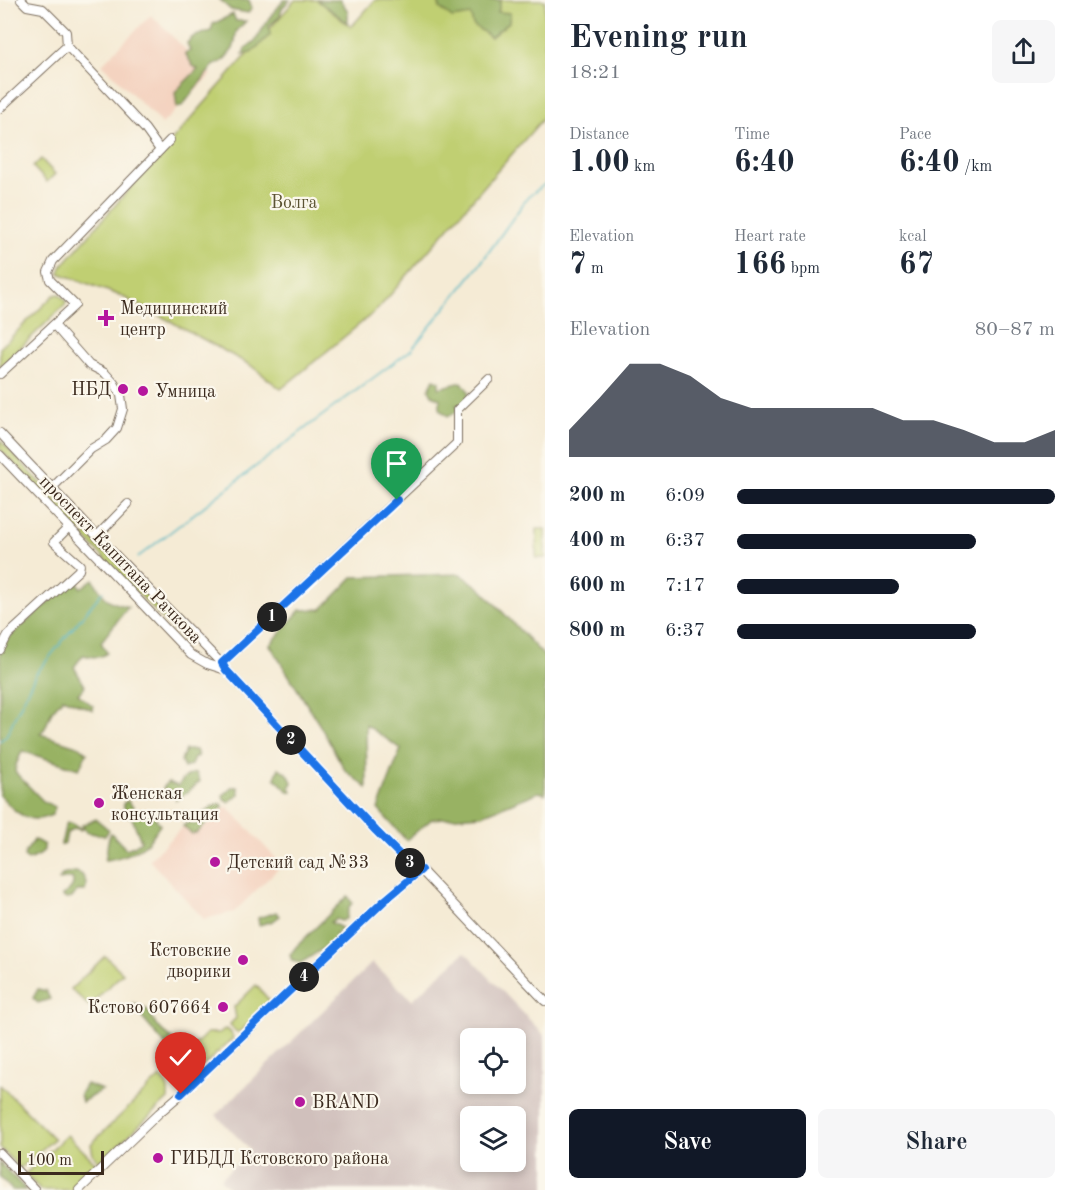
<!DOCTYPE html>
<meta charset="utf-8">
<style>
body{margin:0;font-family:"Old Standard TT",serif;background:#f6f6f7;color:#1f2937;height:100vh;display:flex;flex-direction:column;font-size:22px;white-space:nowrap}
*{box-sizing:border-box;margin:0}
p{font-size:20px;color:#747a83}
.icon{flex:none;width:33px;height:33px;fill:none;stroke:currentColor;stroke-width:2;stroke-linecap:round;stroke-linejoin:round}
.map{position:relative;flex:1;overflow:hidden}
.sheet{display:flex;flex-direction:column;background:#fff;width:534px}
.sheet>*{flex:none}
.tools{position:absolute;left:460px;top:1028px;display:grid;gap:12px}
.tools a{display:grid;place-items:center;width:66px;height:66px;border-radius:9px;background:#fff;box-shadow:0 3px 9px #0003;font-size:30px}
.scale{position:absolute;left:18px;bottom:15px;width:86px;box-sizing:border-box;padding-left:6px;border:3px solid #3b2a1e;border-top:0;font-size:16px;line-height:21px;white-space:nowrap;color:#3b2a1e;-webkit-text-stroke:4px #fbf7ec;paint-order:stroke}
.pin{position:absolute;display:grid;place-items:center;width:51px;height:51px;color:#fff;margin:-62px -26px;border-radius:50% 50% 50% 0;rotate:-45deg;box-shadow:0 0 6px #0007}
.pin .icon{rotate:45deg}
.km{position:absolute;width:30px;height:30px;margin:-15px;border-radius:50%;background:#222;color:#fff;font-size:16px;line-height:30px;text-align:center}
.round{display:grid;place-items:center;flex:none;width:63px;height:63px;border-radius:9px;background:#f6f6f7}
.summary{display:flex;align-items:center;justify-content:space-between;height:102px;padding:0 24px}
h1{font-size:33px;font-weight:700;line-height:45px}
.metrics{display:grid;grid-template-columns:repeat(3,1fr);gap:9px;height:102px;padding:6px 24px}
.metrics div{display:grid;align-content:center}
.metrics b{font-size:30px;font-weight:700}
.metrics small{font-size:16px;font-weight:400}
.metrics p{font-size:16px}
.chart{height:168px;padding:12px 24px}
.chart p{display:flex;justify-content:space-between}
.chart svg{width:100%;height:108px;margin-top:6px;fill:#111827;opacity:.7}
.button{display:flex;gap:12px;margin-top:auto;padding:12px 24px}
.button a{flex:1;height:69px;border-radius:9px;background:#111827;color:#fff;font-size:24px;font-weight:700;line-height:69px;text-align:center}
.button a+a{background:#f6f6f7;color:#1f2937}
ul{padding:0 24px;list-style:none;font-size:20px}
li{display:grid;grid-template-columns:96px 72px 1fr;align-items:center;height:45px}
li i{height:15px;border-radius:8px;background:#111827}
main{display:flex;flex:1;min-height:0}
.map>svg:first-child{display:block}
.built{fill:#f4d3c0}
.industrial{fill:#d0c0bc;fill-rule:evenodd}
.green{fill:#c0cf72;stroke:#7e7c48;stroke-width:1.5}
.forest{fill:#98b264;stroke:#6a6e41;stroke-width:1.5}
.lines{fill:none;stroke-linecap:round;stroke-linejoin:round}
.stream{stroke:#46b3c2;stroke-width:1.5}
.minor-casing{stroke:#7c6e5e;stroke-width:10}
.minor{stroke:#fff;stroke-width:8}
.route-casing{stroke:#fff;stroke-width:12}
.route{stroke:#1a73e8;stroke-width:8}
.poi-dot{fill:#b5179e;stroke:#fbf7ec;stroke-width:2}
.labels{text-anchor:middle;stroke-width:4.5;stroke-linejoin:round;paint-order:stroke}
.park-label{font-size:18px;fill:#5c5333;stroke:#fbf7ec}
.poi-label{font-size:18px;fill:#3b2a1e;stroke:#fbf7ec;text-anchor:start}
.street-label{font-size:18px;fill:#3b2a1e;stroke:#fbf7ec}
</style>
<main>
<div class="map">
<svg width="545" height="1190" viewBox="0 0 545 1190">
<rect width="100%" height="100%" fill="#fbf7ec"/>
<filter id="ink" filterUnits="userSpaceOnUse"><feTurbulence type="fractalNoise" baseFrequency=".0167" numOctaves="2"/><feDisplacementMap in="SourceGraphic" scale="12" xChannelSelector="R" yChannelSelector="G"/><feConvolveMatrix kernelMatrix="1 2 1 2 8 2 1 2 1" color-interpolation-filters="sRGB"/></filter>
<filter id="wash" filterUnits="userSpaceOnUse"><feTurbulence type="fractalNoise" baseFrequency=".008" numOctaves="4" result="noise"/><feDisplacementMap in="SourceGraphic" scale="24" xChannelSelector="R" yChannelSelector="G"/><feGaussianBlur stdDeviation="1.35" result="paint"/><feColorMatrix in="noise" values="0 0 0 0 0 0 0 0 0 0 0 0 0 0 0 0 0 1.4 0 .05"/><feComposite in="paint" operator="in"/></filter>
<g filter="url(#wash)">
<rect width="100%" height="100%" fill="#f5ebd5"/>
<g class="built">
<polygon points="151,15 211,75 162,124 102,64"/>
<polygon points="227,806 282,865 234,912 204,919 149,860 187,823 199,832"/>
</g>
<path class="industrial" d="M465 952 545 1036V1190H231L220 1179 250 1150 216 1115 372 963 412 1000ZM471 1038H516V1083H471ZM471 1116H516V1161H471Z"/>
<g class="green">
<polygon points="295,0 317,0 351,27 375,0 545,0 545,116 378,309 281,389 250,365 170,321 121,296 59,273 61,267"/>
<polygon points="41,159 55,174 47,182 33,167"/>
<polygon points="59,294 66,301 65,305 0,367 0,348 54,295"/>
<polygon points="0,440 84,528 80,532 0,449"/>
<polygon points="537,529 545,529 545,558 536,558"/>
<polygon points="88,533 188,636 183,640 84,537"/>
<polygon points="105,956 123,973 89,1006 71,989"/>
<polygon points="256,985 269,1000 267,1005 241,1031 237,1032 233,1029 230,1024 236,1018 234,1007"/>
<path d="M225 1029C230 1030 232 1033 233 1038L184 1084C174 1085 171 1081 165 1074L207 1033H220Z"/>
<path d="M160 1077C167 1085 169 1089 168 1099L100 1162 93 1155 91 1144Z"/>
<polygon points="0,1085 54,1139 20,1168 0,1148"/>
<polygon points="67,1135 98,1165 72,1190 41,1190 25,1174"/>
</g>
<g class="forest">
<polygon points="220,0 249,0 252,8 248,13 231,10"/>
<polygon points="284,0 290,0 282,8 280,16 269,26 270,35 251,53 243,54 245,49 256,40 269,18"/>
<polygon points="317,0 340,0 348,11 348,23"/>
<polygon points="438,0 501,0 498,12 510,13 509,22 491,37 473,25 471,15 452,18 440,8"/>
<polygon points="233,14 236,21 246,21 236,32 235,42 233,49 223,61 213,66 183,105 177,108 175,92 198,69 193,66 185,53 190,51 187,43 193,37 211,31 213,24"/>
<polygon points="434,379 439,381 439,388 462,382 469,392 464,407 456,405 459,411 448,416 440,410 440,399 432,395 429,389"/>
<polygon points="460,574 480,588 545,657 545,794 539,792 482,815 432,819 406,840 378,809 401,749 366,725 367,788 345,770 319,724 270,645 300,610 322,609 353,577"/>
<path d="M75 579 81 588 93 579C105 599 105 601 128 607L101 642 107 653C99 659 92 657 83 655L74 667 85 686 78 694 93 706V710L63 698 52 711 45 728 40 734 80 747 87 753 79 769 22 751 16 765 15 772 43 801 55 807 52 815C47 817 42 819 37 819 22 820 8 805 0 795V653L8 638Z"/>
<polygon points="185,750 196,750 198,756 194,758 191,765 184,768 181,761"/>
<polygon points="279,768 288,774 292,782 290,787 292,791 289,792 275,778"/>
<path d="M196 773 200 781 188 792 176 800 174 791 169 794 163 788 168 782 178 786C182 779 188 774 196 773Z"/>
<polygon points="232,787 238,787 239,794 229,802 224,800 223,796"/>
<path d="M128 801 140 816 146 812 153 814 160 825C156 830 153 836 149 841 140 851 118 859 105 860 108 851 106 841 111 833L126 849 134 846 141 841 132 818 126 814 123 804 125 802Z"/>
<path d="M220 803 223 807 196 833 192 834 183 826C188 822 189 822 195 824L202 821 204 812Z"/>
<polygon points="96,819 109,830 105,836 86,832 82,825"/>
<path d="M67 823H71L82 829 80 830 75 828 67 833 65 843 61 845V843C64 836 63 829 67 823Z"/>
<path d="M34 840 37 841 44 845V850L40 855 28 860 24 857C25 850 31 846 34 840Z"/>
<path d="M75 872C84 873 88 882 85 891H77L72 898 66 899 62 896C68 891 76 886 72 878L59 880 62 875Z"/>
<path d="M348 896 352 903 349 907 346 919 341 921 336 919 330 922 342 928 336 933V942C323 947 312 957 300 963L292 961 290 955 296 947Z"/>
<polygon points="276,912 280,916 273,921 259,925 258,918"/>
<polygon points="38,989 46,991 50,999 38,1003 33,998"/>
<polygon points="134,1004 148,1010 157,1026 172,1039 166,1046 143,1019"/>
<polygon points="86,1084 102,1090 82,1102 80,1094"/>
<polygon points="0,1163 26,1190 12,1190 0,1177"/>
</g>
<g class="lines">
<g class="stream">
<polyline points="138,557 311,424 411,350 478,267 528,197 545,184"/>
<polyline points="0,741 6,736 35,675 103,591"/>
</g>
</g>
</g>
<g filter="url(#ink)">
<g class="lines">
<g class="minor-casing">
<g id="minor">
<polyline points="67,46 145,129 160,150"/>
<polyline points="0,108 67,46 66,32 43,9 27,6 21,0"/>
<polyline points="0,374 75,305 50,280 48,272 53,261 170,140"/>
<polyline points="0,433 97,536 224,666"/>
<polyline points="0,455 191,655 207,664 226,670 376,831 405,860 421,870 545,1001"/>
<polyline points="52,488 91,449 106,440 117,428 123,409 121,395 114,383 105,373 89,365 54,325"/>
<polyline points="97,536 128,504"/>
<polyline points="0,650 8,635 79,570 80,565 54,542 69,527"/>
<polyline points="222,663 457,443 457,410 489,379"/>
<polyline points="0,1153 35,1190"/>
<polyline points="79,1190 159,1113 181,1094 384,901 421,870"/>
</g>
</g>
<use href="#minor" class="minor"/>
</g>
</g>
<g class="lines" filter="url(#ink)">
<g class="route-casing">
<polyline id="route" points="181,1094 384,901 421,870 405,860 376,831 226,670 222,663 397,500"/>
</g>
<use href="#route" class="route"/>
</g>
<g class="poi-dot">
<path d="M103 309h6v6h6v6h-6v6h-6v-6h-6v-6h6z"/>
<circle cx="123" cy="389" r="6"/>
<circle cx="143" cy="391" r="6"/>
<circle cx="99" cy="803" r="6"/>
<circle cx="215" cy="862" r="6"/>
<circle cx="243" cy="960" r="6"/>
<circle cx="223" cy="1007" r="6"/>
<circle cx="300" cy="1102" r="6"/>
<circle cx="158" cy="1158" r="6"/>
</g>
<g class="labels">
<g class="park-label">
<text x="294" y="208">Волга</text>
</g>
<g class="poi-label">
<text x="120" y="314">Медицинский<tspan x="120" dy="21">центр</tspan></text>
<text x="111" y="395" text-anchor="end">НБД</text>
<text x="155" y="397">Умница</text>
<text x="111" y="799">Женская<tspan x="111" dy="21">консультация</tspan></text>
<text x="227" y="868">Детский сад №33</text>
<text x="231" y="956" text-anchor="end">Кстовские<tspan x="231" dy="21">дворики</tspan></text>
<text x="211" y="1013" text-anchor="end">Кстово 607664</text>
<text x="312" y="1108">BRAND</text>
<text x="170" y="1164">ГИБДД Кстовского района</text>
</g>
<g class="street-label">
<text transform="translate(121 559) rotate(46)" y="6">проспект Капитана Рачкова</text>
</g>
</g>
</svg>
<div class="tools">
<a><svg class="icon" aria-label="locate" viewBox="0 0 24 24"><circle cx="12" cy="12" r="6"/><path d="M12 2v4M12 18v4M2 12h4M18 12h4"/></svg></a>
<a><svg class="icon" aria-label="layers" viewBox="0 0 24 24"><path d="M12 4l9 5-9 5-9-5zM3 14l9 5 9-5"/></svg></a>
</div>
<div class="scale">100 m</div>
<div class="pin" style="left:397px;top:500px;background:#1e9e55"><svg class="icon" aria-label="arrive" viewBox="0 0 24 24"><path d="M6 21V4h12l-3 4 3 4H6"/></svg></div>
<div class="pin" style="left:181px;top:1094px;background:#d93025"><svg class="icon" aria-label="check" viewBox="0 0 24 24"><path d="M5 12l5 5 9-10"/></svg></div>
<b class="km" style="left:272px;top:617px">1</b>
<b class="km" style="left:291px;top:740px">2</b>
<b class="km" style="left:410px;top:863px">3</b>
<b class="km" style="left:304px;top:977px">4</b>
</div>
<section class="sheet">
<div class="summary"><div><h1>Evening run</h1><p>18:21</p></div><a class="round"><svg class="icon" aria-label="share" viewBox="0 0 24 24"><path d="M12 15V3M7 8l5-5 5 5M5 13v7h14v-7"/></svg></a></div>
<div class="metrics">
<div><p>Distance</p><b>1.00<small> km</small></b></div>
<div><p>Time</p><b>6:40</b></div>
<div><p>Pace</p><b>6:40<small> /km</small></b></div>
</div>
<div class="metrics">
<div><p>Elevation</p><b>7<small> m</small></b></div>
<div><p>Heart rate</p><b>166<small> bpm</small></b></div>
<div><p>kcal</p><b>67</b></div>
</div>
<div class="chart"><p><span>Elevation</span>80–87 m</p>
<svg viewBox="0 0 160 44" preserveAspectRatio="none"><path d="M0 44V33L10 20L20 6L30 6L40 11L50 20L60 24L70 24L80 24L90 24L100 24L110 29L120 29L130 33L140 38L150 38L160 33V44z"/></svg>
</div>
<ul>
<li><b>200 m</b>6:09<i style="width:100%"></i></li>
<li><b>400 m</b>6:37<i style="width:75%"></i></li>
<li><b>600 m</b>7:17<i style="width:51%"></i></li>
<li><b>800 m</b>6:37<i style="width:75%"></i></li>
</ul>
<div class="button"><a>Save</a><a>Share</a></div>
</section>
</main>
